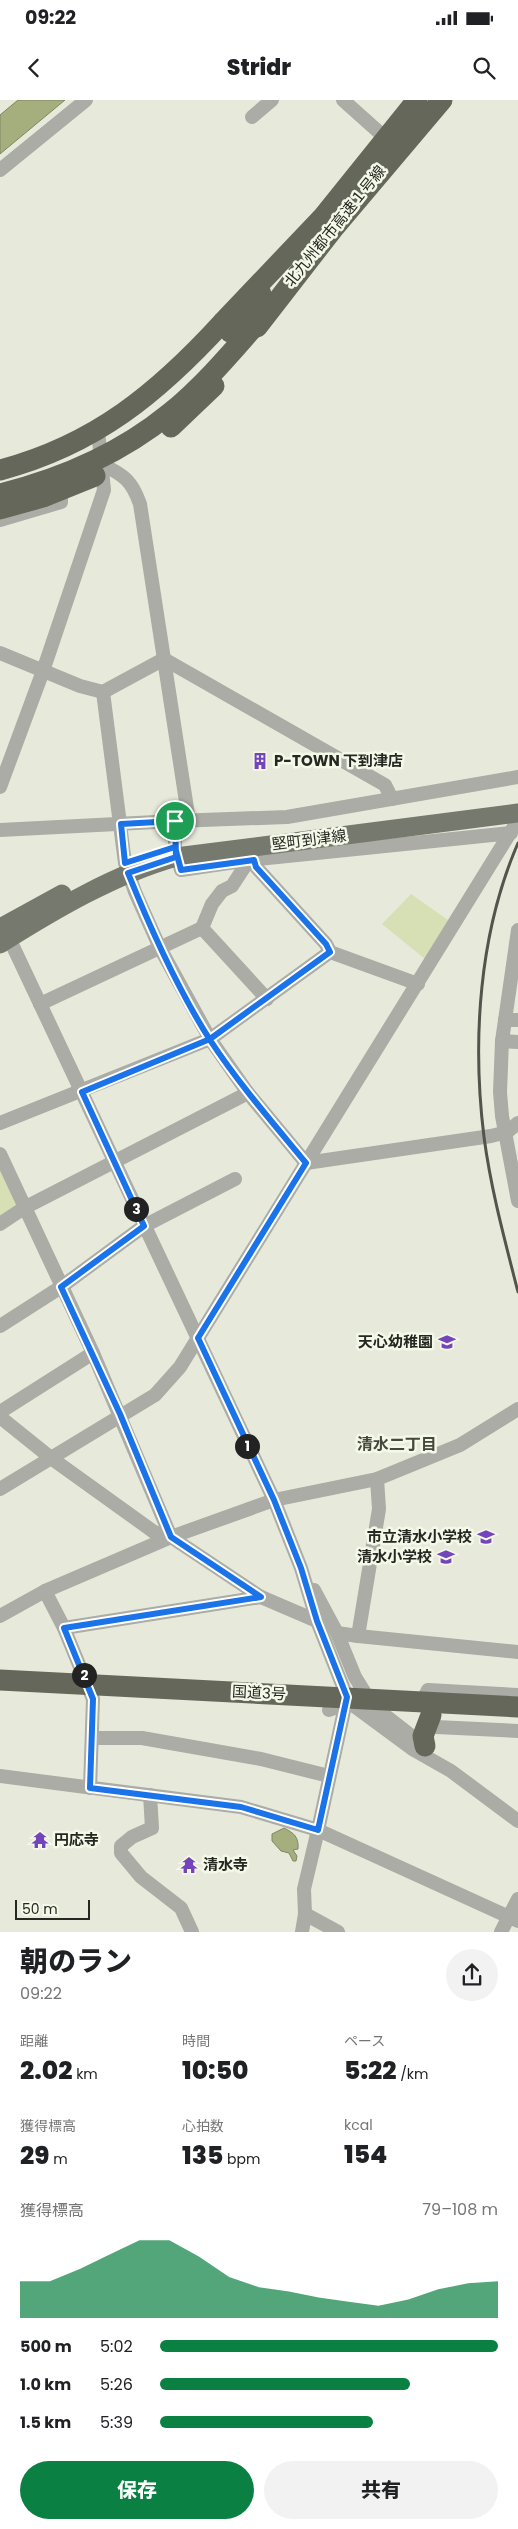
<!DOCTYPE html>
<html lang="ja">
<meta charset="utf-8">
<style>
body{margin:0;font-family:Poppins,"Noto Sans JP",sans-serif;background:#f2f2f2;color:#202124;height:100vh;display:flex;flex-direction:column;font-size:19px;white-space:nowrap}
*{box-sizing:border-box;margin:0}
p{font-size:16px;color:#757577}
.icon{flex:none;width:28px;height:28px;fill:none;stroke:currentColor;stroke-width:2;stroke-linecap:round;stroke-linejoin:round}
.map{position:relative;height:1832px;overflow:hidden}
.sheet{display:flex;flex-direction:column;background:#fff;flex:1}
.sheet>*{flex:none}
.scale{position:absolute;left:15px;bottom:12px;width:75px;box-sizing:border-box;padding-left:5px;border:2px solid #252721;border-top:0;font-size:14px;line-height:18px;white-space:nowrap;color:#252721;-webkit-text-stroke:4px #f4f8e8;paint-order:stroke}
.pin{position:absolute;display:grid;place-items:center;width:42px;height:42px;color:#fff;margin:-21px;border:2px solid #fff;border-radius:50%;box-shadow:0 1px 5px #0007}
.km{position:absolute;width:25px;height:25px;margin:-12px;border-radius:50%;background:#222;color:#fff;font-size:14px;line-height:25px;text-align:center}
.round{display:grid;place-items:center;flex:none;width:52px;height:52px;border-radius:26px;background:#f2f2f2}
.head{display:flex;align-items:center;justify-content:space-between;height:85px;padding:0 20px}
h1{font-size:28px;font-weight:800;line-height:38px}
.stats{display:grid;grid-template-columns:repeat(3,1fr);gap:8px;height:85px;padding:5px 20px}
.stats div{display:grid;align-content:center}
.stats b{font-size:25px;font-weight:800}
.stats small{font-size:14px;font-weight:400}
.stats p{font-size:14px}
.chart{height:140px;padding:10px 20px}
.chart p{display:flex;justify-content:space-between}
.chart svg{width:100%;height:90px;margin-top:5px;fill:#0b8043;opacity:.7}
.action{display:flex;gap:10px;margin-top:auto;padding:10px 20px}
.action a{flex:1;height:58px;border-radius:30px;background:#0b8043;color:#fff;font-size:20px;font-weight:800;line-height:58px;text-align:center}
.action a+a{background:#f2f2f2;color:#202124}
ul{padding:0 20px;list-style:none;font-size:16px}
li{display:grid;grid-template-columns:80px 60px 1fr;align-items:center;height:38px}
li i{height:12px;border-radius:6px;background:#0b8043}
.status{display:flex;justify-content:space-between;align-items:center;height:35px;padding:0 25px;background:#fff;direction:ltr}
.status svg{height:14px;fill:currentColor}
header{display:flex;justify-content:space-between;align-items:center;height:65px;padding:0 20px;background:#fff;font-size:22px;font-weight:800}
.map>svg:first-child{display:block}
.green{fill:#d7e0b5}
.water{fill:#a5af7e;stroke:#7f8662}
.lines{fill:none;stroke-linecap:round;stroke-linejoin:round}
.minor{stroke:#aaaca5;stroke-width:14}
.major{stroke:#76796d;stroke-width:19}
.highway{stroke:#646759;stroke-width:21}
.rail{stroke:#53554d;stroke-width:3}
.highway-bridge{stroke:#646759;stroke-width:21}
.route-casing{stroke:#fff;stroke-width:10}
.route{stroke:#1a73e8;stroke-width:6}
.labels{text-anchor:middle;stroke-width:5;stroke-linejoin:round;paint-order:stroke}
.street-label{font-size:15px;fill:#252721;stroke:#f4f8e8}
.poi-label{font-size:15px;font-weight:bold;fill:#252721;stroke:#f4f8e8;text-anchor:start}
.neighbourhood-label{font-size:16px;font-weight:bold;fill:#44473b;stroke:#f4f8e8}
</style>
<div class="status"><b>09:22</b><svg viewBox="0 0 49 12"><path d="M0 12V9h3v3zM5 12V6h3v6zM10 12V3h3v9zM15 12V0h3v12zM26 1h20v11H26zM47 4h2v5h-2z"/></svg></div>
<header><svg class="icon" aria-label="back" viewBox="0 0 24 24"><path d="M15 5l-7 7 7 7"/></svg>Stridr<svg class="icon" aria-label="search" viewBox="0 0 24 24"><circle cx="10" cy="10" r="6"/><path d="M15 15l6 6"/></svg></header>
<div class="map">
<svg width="518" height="1832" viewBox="0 0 518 1832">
<rect width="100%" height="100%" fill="#e7eadb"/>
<g class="green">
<polygon points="411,794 448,820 425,859 382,824"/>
<polygon points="0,1059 24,1113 0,1126"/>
</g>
<g class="water">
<polygon points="18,0 65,0 0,54 0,15"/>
<path d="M284 1728C294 1733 299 1737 298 1749L293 1750 297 1756 296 1761H293L289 1753 281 1751 272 1741V1734Z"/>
</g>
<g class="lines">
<g class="minor">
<polyline points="343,0 381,34"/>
<polyline points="252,17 272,0"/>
<polyline points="0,70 86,0"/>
<path d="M103 365C124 375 132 381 140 404L189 721"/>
<polyline points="0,420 61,402 61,383"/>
<polyline points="0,553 80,586 103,592 164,559"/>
<polyline points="164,559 385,685 392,699"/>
<polyline points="103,592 125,763 135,792 160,848 210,939 248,993 306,1063 491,1036 507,1032 518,1023"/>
<polyline points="0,687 43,571 104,390 99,340"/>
<polyline points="0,730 175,721"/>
<polyline points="511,733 249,760 181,770 175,747 175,721 287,717 518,677"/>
<polyline points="254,759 256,767 326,844 330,852 418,884"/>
<polyline points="202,828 267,899"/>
<polyline points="518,830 502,941 500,992 502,1016 518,1101"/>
<polyline points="9,838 274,1400 301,1468 317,1521 347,1597 353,1605 414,1650 451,1671 518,1721"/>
<polyline points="40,904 202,828 212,804 222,791 232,786 249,760"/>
<polyline points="505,920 518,920"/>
<polyline points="502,941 518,942"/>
<polyline points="0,1023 210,939 330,852"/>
<polyline points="0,1054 93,1253 171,1437"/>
<polyline points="0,1124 24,1108 248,993"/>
<polyline points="0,1226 61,1187 144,1126 235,1079"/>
<polyline points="0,1312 93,1253"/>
<polyline points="0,1317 51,1358 154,1432 171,1437"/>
<polyline points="0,1389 155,1295 180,1267 518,720"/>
<polyline points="314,1490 337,1533 355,1577 373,1606 427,1648"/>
<polyline points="45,1491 64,1528 93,1599 90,1688"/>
<polyline points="0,1516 45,1491 171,1437"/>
<polyline points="317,1521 261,1497 171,1437 274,1400 377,1379 460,1345 518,1309"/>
<polyline points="64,1528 261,1497"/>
<polyline points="337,1533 358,1536 379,1409 377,1379"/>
<polyline points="358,1536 518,1552"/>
<polyline points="347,1597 318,1730 518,1821"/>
<polyline points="423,1600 428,1590 518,1595"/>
<polyline points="329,1610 340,1606 347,1596"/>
<polyline points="431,1615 436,1627 518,1631"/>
<polyline points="93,1638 142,1638 261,1659 329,1676"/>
<polyline points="0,1676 241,1707 318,1730 304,1789 305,1814 302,1832"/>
<polyline points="150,1695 152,1728 132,1737 121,1746 121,1753 141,1777 181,1808 192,1832"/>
<polyline points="305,1814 338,1832"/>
<polyline points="501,1832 518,1799"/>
</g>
<g class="major">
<polyline points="0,828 62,794"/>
<path d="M0 844C54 810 115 774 176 757L518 713"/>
</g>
<g class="highway">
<polyline points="310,133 417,0"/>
<polyline points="257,227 333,129 442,0"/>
<polyline points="230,232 261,194"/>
<polyline points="171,327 214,286"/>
<path d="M0 370C95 345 158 293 223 222"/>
<polyline points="0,1580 518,1607"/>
<polyline points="425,1646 423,1636 431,1615"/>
</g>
<path class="rail" d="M518 743C479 833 472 940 484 1037 491 1090 505 1141 518 1192"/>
<g class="highway-bridge">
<polyline points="223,222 321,119"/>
<path d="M0 394C61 379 121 353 170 313 206 284 236 247 267 212"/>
<polyline points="0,409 43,397 95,376"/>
</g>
</g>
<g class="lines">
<g class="route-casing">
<path id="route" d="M175 721 176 757 128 773C151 830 177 888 210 940 239 984 273 1023 306 1063L198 1238 274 1400 301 1468 317 1521 347 1597 318 1730 241 1707 90 1688 93 1599 64 1528 261 1497 171 1437 120 1314 61 1187 144 1126 82 992 210 939 330 852 326 844 256 767 254 760 181 770 175 747 125 763 121 724 175 721"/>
</g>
<use href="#route" class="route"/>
</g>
<defs>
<g id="building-bare" transform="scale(1.35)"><path d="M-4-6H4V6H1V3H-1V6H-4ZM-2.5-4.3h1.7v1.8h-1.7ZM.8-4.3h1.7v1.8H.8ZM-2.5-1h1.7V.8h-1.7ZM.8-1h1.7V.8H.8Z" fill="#7344bc" stroke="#f4f8e8" stroke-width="2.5" paint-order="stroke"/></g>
<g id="school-bare" transform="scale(1.35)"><path d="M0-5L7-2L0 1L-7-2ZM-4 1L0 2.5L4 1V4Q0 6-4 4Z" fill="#7344bc" stroke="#f4f8e8" stroke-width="2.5" paint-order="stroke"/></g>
<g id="temple-bare" transform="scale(1.35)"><path d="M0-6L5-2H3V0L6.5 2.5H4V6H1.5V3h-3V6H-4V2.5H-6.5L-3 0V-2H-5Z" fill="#7344bc" stroke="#f4f8e8" stroke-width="2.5" paint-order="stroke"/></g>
</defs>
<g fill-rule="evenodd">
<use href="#building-bare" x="260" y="661"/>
<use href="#school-bare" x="447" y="1242"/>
<use href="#school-bare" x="486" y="1437"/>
<use href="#school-bare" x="446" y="1457"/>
<use href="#temple-bare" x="40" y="1740"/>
<use href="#temple-bare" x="189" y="1765"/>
</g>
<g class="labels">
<g class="street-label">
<text transform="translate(335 126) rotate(-51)" y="5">北九州都市高速１号線</text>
<text transform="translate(309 740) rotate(-7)" y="5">堅町到津線</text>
<text transform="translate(259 1593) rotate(3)" y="5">国道3号</text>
</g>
<g class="poi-label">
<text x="274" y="666">P-TOWN 下到津店</text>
<text x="433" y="1247" text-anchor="end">天心幼稚園</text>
<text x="472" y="1442" text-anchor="end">市立清水小学校</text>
<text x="432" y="1462" text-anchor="end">清水小学校</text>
<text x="54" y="1745">円応寺</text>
<text x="203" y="1770">清水寺</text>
</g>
<g class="neighbourhood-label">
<text x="397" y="1350">清水二丁目</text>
</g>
</g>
</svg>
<div class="scale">50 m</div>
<div class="pin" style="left:175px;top:721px;background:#1e9e55"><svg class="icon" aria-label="arrive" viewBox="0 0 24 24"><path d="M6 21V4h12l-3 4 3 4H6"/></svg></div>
<b class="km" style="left:247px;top:1346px">1</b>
<b class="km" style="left:84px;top:1575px">2</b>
<b class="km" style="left:136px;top:1109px">3</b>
</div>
<section class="sheet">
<div class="head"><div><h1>朝のラン</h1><p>09:22</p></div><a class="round"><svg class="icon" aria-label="share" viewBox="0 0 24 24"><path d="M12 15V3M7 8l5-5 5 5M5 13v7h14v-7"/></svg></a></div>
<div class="stats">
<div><p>距離</p><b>2.02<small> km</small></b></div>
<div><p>時間</p><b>10:50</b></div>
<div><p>ペース</p><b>5:22<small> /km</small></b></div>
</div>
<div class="stats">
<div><p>獲得標高</p><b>29<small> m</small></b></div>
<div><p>心拍数</p><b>135<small> bpm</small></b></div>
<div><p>kcal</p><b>154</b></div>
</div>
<div class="chart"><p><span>獲得標高</span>79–108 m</p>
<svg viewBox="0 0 160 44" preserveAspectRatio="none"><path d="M0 44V26L10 26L20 20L30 13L40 6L50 6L60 14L70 24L80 29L90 31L100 34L110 36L120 38L130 35L140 30L150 27L160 26V44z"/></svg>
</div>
<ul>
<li><b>500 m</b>5:02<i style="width:100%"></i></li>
<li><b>1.0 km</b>5:26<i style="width:74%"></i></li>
<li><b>1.5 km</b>5:39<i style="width:63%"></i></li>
</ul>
<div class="action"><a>保存</a><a>共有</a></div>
</section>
